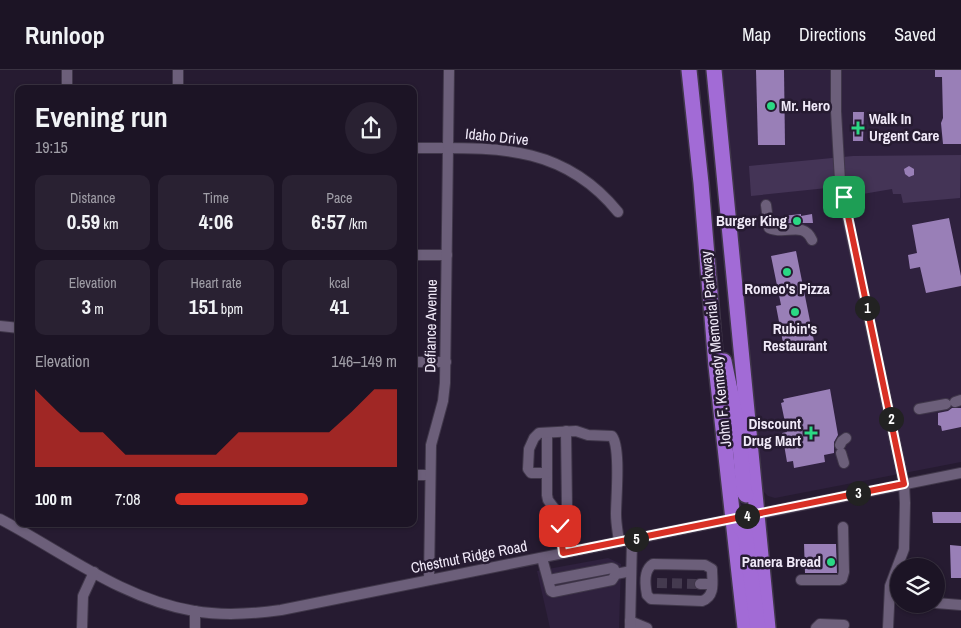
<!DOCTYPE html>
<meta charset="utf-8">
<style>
body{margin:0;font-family:"Archivo Narrow",sans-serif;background:#292132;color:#f1f3f6;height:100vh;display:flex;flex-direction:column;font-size:19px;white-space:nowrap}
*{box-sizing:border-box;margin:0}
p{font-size:16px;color:#a09ea7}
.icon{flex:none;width:28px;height:28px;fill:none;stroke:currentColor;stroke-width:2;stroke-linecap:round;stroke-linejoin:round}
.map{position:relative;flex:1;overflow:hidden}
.drawer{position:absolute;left:15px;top:15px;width:402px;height:442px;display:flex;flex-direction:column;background:#1c1425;border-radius:10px;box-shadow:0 1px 4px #0004,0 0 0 1px #3a3342}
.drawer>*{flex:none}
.fabs{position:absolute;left:890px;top:488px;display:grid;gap:10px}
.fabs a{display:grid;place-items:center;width:55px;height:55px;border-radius:50%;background:#1c1425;box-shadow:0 1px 4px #0004,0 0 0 1px #3a3342;font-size:25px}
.pin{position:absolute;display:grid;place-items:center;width:42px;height:42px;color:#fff;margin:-21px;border-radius:10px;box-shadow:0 2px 8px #0006}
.km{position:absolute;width:25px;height:25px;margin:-12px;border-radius:50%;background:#222;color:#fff;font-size:14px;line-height:25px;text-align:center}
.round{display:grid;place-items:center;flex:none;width:52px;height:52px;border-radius:26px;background:#292132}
.headline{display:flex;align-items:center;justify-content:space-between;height:85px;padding:0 20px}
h1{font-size:28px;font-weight:700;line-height:38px}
.figures{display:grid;grid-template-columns:repeat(3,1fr);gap:8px;height:85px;padding:5px 20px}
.figures div{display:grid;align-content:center;border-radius:10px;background:#292132;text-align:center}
.figures b{font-size:21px;font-weight:700}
.figures small{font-size:14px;font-weight:400}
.figures p{font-size:14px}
.chart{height:140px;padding:10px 20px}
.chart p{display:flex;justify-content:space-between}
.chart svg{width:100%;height:90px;margin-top:5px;fill:#d93025;opacity:.7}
ul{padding:0 20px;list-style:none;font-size:16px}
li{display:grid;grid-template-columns:80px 60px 1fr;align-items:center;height:38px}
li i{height:12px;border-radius:6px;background:#d93025}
header{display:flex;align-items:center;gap:30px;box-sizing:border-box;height:70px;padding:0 25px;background:#1c1425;border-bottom:1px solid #3a3342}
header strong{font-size:24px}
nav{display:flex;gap:28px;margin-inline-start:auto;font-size:18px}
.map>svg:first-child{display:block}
.built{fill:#2f213e}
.green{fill:#443456}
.building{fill:#997fb7}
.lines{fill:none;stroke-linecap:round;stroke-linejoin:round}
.minor-tunnel{stroke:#443a4f;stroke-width:10;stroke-dasharray:10 5;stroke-linecap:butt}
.minor-casing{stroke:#40374a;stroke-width:12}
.highway-casing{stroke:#40374a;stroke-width:18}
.minor{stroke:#6c5f7a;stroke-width:10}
.highway{stroke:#a26bd6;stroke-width:15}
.route-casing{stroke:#fff;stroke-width:10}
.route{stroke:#d93025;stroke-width:6}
.poi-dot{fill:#2bd884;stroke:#261b31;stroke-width:2}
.labels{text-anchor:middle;stroke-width:5;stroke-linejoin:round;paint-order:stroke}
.poi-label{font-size:15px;font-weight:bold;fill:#f0e9f8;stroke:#261b31;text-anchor:end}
.street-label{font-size:15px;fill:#f0e9f8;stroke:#261b31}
</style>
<header>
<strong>Runloop</strong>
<nav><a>Map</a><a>Directions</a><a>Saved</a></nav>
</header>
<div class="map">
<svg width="961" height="558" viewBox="0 0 961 558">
<rect width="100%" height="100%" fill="#261b31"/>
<g class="built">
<polygon points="721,0 961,0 961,392 775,428 768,426 762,420"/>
<polygon points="608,488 621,494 619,558 550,558 537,501"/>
</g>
<polygon class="green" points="961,85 960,128 903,133 901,124 893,124 892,119 851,126 848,114 827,118 751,126 749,96 853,86"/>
<g class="building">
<polygon points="756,0 784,0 785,75 758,75"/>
<polygon points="935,0 961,0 961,74 943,74 941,53 943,48 942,7 935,7"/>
<polygon points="853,42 864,42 863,71 853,71"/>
<polygon points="909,96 914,99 914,105 909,107 905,104 904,99"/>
<polygon points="801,144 801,146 812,144 813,153 779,153 779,152 783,151 782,146"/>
<polygon points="949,148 961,206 961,216 926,223 920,197 910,199 908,185 917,183 912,155"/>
<polygon points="796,181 814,271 784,278 776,236 781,235 771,186"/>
<polygon points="830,319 838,365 834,372 834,383 824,385 825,392 794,398 793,391 787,392 782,363 787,362 781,333 784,332 783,329"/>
<polygon points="952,338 961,338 961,357 942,361 941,356 938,355 938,343 948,341"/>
<polygon points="932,442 961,442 961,453 933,453"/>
<polygon points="804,474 836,474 837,503 805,503"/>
<polygon points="950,475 961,476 961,508 951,508"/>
</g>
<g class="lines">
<polyline class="minor-tunnel" points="657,513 700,514"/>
<g class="minor-casing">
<g id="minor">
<polyline points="67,0 67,19"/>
<polyline points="836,0 836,41 840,111 904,414 905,433 904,479 890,516 888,558"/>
<polyline points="178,19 178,0"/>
<path d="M414 78C494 78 562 73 618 142"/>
<path d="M766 135 769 158C785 166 803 150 812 170"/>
<polyline points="414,185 447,185"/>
<polyline points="0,256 19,258"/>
<polyline points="414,292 446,292"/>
<polyline points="955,332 961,330"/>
<polyline points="919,339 946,334"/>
<polyline points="547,363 547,425 548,430 560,446 563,483"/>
<polyline points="840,375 842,371 846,368"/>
<polyline points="841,383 844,393"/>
<path d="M547 403H531L528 399 529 379 534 368 539 363 576 361 588 365 612 366C621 378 616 427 616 444 616 454 618 463 619 472"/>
<polyline points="414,405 430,405"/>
<polyline points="560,446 567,439 566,361"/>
<path d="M0 449C63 482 122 529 194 541 223 546 253 544 281 540L961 403"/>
<polyline points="542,488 551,521 553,522 612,510 616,504 631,501"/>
<path d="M653 494 705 495 712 499C712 511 716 526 702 531L651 529 647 525C645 515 643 500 653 494Z"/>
<polyline points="429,510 431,375 443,331 445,313 449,0"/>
<polyline points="549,510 612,498 614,499 616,504"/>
<polyline points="801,510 839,510 842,509 844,502 843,457"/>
<polyline points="700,514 712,514"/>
<polyline points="936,533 961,535"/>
<polyline points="630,551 647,558"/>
<polyline points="82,558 83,526 94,502"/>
<polyline points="195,558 195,541"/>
<polyline points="630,558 632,470"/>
<polyline points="816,558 820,554 844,555"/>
</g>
</g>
<g class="highway-casing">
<g id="highway">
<polyline points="689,0 701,113 716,296 745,558"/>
<polyline points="714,0 768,558"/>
<polyline points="724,291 739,363 744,422 746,425"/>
<polyline points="740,457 745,463 758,558"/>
</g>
</g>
<use href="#minor" class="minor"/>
<use href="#highway" class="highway"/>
</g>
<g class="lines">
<g class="route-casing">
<polyline id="route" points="560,456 563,483 904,414 844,127"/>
</g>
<use href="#route" class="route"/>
</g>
<g class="poi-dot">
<circle cx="771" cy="36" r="5"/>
<path d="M855.5 50.5h5v5h5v5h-5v5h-5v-5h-5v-5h5z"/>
<circle cx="797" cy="151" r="5"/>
<circle cx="787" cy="202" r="5"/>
<circle cx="795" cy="242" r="5"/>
<path d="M808.5 355.5h5v5h5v5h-5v5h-5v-5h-5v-5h5z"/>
<circle cx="831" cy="492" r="5"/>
</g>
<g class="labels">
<g class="poi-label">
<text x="781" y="41" text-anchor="start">Mr. Hero</text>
<text x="869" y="54" text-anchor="start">Walk In<tspan x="869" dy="17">Urgent Care</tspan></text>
<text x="787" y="156">Burger King</text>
<text x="787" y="224" text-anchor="middle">Romeo's Pizza</text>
<text x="795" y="264" text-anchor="middle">Rubin's<tspan x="795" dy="17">Restaurant</tspan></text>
<text x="801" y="359">Discount<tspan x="801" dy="17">Drug Mart</tspan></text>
<text x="821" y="497">Panera Bread</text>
</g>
<g class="street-label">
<text transform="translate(497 67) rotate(6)" y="5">Idaho Drive</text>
<text transform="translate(431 256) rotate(-89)" y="5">Defiance Avenue</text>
<text transform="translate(716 279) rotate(-96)" y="5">John F. Kennedy Memorial Parkway</text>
<text transform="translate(469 487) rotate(-11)" y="5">Chestnut Ridge Road</text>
</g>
</g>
</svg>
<div class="fabs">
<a><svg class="icon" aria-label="layers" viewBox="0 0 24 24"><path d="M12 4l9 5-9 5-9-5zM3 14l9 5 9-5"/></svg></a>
</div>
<div class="pin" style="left:844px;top:127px;background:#1e9e55"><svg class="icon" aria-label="arrive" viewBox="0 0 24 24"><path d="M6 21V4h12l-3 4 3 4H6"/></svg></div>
<div class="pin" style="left:560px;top:456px;background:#d93025"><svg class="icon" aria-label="check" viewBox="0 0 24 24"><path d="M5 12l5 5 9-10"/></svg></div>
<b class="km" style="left:867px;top:238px">1</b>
<b class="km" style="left:891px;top:349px">2</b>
<b class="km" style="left:858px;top:423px">3</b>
<b class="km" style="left:747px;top:446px">4</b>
<b class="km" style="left:636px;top:469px">5</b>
<section class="drawer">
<div class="headline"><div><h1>Evening run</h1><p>19:15</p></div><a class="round"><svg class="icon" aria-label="share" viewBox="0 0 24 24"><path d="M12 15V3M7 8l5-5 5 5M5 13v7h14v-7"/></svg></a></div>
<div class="figures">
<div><p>Distance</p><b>0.59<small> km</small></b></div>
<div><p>Time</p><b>4:06</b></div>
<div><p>Pace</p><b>6:57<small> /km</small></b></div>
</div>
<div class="figures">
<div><p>Elevation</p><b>3<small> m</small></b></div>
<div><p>Heart rate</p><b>151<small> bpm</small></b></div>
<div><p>kcal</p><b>41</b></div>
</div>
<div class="chart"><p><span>Elevation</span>146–149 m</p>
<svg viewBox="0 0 160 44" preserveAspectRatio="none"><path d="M0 44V6L10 17L20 27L30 27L40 38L50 38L60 38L70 38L80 38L90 27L100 27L110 27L120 27L130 27L140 17L150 6L160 6V44z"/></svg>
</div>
<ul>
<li><b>100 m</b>7:08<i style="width:60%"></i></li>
</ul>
</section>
</div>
